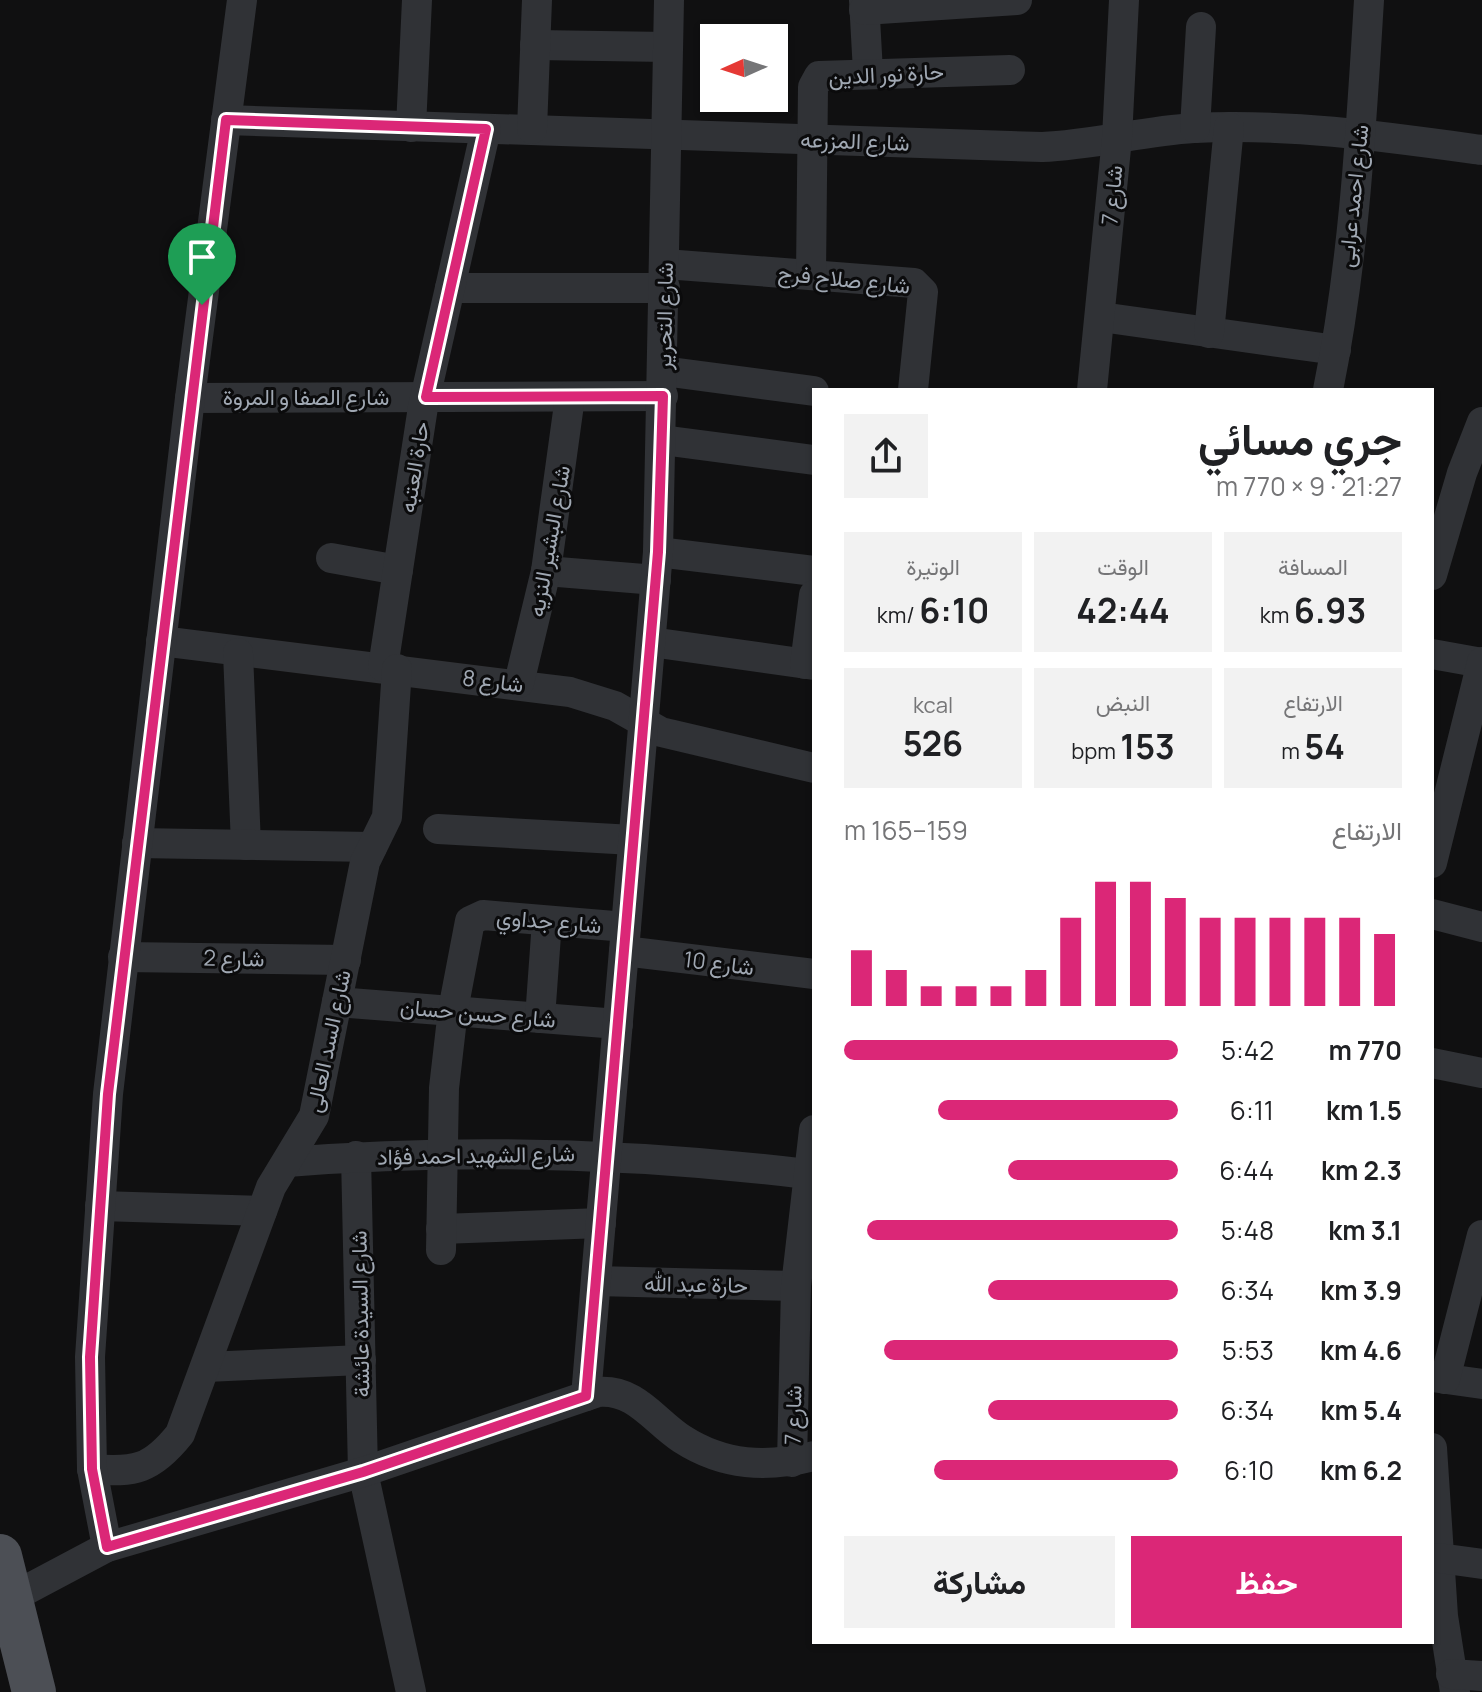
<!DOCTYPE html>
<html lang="ar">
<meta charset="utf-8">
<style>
body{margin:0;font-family:Manrope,Vazirmatn,sans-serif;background:#f2f2f2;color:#202124;direction:rtl;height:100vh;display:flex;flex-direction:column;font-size:30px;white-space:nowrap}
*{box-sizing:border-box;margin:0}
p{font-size:26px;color:#757577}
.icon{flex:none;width:44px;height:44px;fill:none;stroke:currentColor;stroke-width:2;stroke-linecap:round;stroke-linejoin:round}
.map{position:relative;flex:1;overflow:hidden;direction:ltr}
.panel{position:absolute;left:812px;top:388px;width:622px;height:1256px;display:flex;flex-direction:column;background:#fff;border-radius:0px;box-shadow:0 2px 6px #0004;direction:rtl}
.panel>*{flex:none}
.needle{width:52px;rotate:267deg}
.buttons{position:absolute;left:700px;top:24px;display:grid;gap:16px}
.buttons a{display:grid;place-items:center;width:88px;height:88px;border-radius:0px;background:#fff;box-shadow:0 2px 6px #0004;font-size:40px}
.pin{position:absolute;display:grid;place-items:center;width:68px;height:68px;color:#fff;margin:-82px -34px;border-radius:50% 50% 50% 0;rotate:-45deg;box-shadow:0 0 8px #0007}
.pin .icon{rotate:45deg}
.round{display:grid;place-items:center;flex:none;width:84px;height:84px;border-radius:0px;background:#f2f2f2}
.overview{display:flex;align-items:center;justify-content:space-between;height:136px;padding:0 32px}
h1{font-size:44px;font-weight:700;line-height:60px}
.stats{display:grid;grid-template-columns:repeat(3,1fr);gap:12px;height:136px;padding:8px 32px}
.stats div{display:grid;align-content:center;border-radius:0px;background:#f2f2f2;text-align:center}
.stats b{font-size:34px;font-weight:700}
.stats small{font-size:22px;font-weight:400}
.stats p{font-size:22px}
.chart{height:224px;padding:16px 32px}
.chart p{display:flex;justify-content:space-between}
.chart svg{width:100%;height:144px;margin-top:8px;stroke:#db2777;stroke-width:6}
.primary-button{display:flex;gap:16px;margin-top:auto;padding:16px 32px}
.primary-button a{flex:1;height:92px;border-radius:0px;background:#db2777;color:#fff;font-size:32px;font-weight:700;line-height:92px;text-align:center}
.primary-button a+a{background:#f2f2f2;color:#202124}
ul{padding:0 32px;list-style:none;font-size:26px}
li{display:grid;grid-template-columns:128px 96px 1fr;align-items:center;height:60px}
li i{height:20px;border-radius:10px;background:#db2777}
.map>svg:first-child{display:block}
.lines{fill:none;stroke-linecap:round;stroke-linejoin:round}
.minor{stroke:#303236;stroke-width:30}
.primary{stroke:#4c4f55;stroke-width:44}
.route-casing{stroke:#fff;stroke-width:16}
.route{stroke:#db2777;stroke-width:10}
.labels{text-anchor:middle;stroke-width:6;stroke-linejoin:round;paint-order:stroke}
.street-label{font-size:22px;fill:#a0a8b3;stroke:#0b0b0c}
</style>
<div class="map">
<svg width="1482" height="1692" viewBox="0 0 1482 1692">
<rect width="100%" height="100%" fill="#101011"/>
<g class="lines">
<g class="minor">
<polyline points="864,0 868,72"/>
<polyline points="864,10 1017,0"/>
<polyline points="535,45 668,47"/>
<path d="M226 120 1042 147C1093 145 1143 131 1194 128 1290 123 1387 137 1482 150"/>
<polyline points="411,127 417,0"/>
<polyline points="1195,128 1201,27"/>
<polyline points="532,129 537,0"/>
<polyline points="665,264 914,283 923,292 913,390"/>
<polyline points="811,274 813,87 819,76 1010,70"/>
<polyline points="450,288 665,288"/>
<polyline points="1101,317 1336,350"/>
<polyline points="1209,333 1229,127"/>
<polyline points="663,371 814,391"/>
<polyline points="1092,390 1117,138 1124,0"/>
<path d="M1328 390C1354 262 1361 130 1369 0"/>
<polyline points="190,398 663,396"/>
<polyline points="662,440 814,460"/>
<polyline points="658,552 814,571"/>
<polyline points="331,558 398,570"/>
<polyline points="546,571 656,580"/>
<polyline points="1432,575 1462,473 1482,422"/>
<polyline points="161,641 570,692 615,706 661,732 814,768"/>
<polyline points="651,642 814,665"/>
<polyline points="238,653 246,845"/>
<polyline points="1432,654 1482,663"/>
<polyline points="805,664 814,595"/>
<polyline points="383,667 423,407 486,129"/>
<polyline points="519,683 546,571 570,397"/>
<polyline points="438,829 633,840"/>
<polyline points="137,843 372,847"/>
<polyline points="1432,863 1482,662"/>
<polyline points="1432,914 1482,927"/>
<polyline points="624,951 814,974"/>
<polyline points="123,957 346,960"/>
<polyline points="337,1002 618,1024"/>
<polyline points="540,1018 547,921"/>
<polyline points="1432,1063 1482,1073"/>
<polyline points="356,1156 363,1472 411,1692"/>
<path d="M287 1162C462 1148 633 1153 807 1174"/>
<polyline points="100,1206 262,1211"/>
<polyline points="441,1229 601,1223"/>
<polyline points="441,1250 444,1088 453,1010 470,921 483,915 626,927"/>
<polyline points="596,1281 796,1286"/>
<polyline points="206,1367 361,1360"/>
<polyline points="1432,1377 1482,1384"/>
<polyline points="1445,1379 1482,1235"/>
<polyline points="586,1396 658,552 669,0"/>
<polyline points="1432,1448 1443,1616 1455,1692"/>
<polyline points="792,1462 796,1286 814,1130"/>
<path d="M92 1469C135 1473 152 1469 180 1434L271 1187 314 1116 365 862 387 817 397 669"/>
<polyline points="107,1547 92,1469 90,1357 108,1094 190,398 242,0"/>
<polyline points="1439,1558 1482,1564"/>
<path d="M11 1598 107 1547 363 1472 598 1392C636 1389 653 1420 682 1439 724 1466 767 1468 814 1456"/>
<polyline points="1451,1674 1482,1676"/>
</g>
<polyline class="primary" points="0,1556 34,1692"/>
</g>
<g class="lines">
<g class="route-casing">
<polygon id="route" points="226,120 486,129 426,397 663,396 658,552 586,1396 363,1472 107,1547 92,1469 90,1357 108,1094"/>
</g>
<use href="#route" class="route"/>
</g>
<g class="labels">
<g class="street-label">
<text transform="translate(886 74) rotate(-3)" y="8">حارة نور الدين</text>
<text transform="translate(855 141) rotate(2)" y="8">شارع المزرعه</text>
<text transform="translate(1112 195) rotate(-85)" y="8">شارع 7</text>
<text transform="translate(1353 196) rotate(-84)" y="8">شارع احمد عرابى</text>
<text transform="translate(844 279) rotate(6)" y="8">شارع صلاح فرج</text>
<text transform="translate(664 316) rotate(-89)" y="8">شارع التحرير</text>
<text x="306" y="405">شارع الصفا و المروة</text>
<text transform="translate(414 467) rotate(-81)" y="8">حارة العتبه</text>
<text transform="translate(549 541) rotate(-80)" y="8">شارع البشير النزيه</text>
<text transform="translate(493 681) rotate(7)" y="8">شارع 8</text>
<text transform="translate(549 921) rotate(5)" y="8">شارع جداوي</text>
<text transform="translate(234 958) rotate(1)" y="8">شارع 2</text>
<text transform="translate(719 963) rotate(7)" y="8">شارع 10</text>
<text transform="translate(478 1013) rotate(5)" y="8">شارع حسن حسان</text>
<text transform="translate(328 1041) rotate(-78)" y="8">شارع السد العالى</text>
<text transform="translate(476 1155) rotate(-1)" y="8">شارع الشهيد احمد فؤاد</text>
<text transform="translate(696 1284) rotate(1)" y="8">حارة عبد الله</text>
<text transform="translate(360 1314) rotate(-91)" y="8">شارع السيدة عائشة</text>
<text transform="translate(793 1415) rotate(-89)" y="8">شارع 7</text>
</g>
</g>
</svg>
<div class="buttons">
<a><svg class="needle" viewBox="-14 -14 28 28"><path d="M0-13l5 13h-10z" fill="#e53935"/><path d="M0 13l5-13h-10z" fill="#757577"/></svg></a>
</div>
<div class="pin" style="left:202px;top:305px;background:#1e9e55"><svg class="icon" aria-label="arrive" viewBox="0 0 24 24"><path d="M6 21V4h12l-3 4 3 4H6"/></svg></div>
<section class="panel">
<div class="overview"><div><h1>جري مسائي</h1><p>21:27 · 9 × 770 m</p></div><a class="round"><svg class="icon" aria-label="share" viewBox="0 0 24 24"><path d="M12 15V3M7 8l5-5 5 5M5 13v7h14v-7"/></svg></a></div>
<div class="stats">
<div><p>المسافة</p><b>6.93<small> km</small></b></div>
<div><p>الوقت</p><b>42:44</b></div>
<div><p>الوتيرة</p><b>6:10<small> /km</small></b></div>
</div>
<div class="stats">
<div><p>الارتفاع</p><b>54<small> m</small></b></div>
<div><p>النبض</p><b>153<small> bpm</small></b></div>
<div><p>kcal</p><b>526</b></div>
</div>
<div class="chart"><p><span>الارتفاع</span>159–165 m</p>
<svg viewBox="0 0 160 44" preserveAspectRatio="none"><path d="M5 44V27M15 44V33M25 44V38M35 44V38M45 44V38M55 44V33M65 44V17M75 44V6M85 44V6M95 44V11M105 44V17M115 44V17M125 44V17M135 44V17M145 44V17M155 44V22"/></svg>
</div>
<ul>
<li><b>770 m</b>5:42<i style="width:100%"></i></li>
<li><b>1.5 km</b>6:11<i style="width:72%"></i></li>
<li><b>2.3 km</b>6:44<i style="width:51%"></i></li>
<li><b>3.1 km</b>5:48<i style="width:93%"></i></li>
<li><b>3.9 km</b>6:34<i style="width:57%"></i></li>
<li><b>4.6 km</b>5:53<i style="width:88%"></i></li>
<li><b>5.4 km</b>6:34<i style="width:57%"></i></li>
<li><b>6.2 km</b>6:10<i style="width:73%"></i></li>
</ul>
<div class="primary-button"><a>حفظ</a><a>مشاركة</a></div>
</section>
</div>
